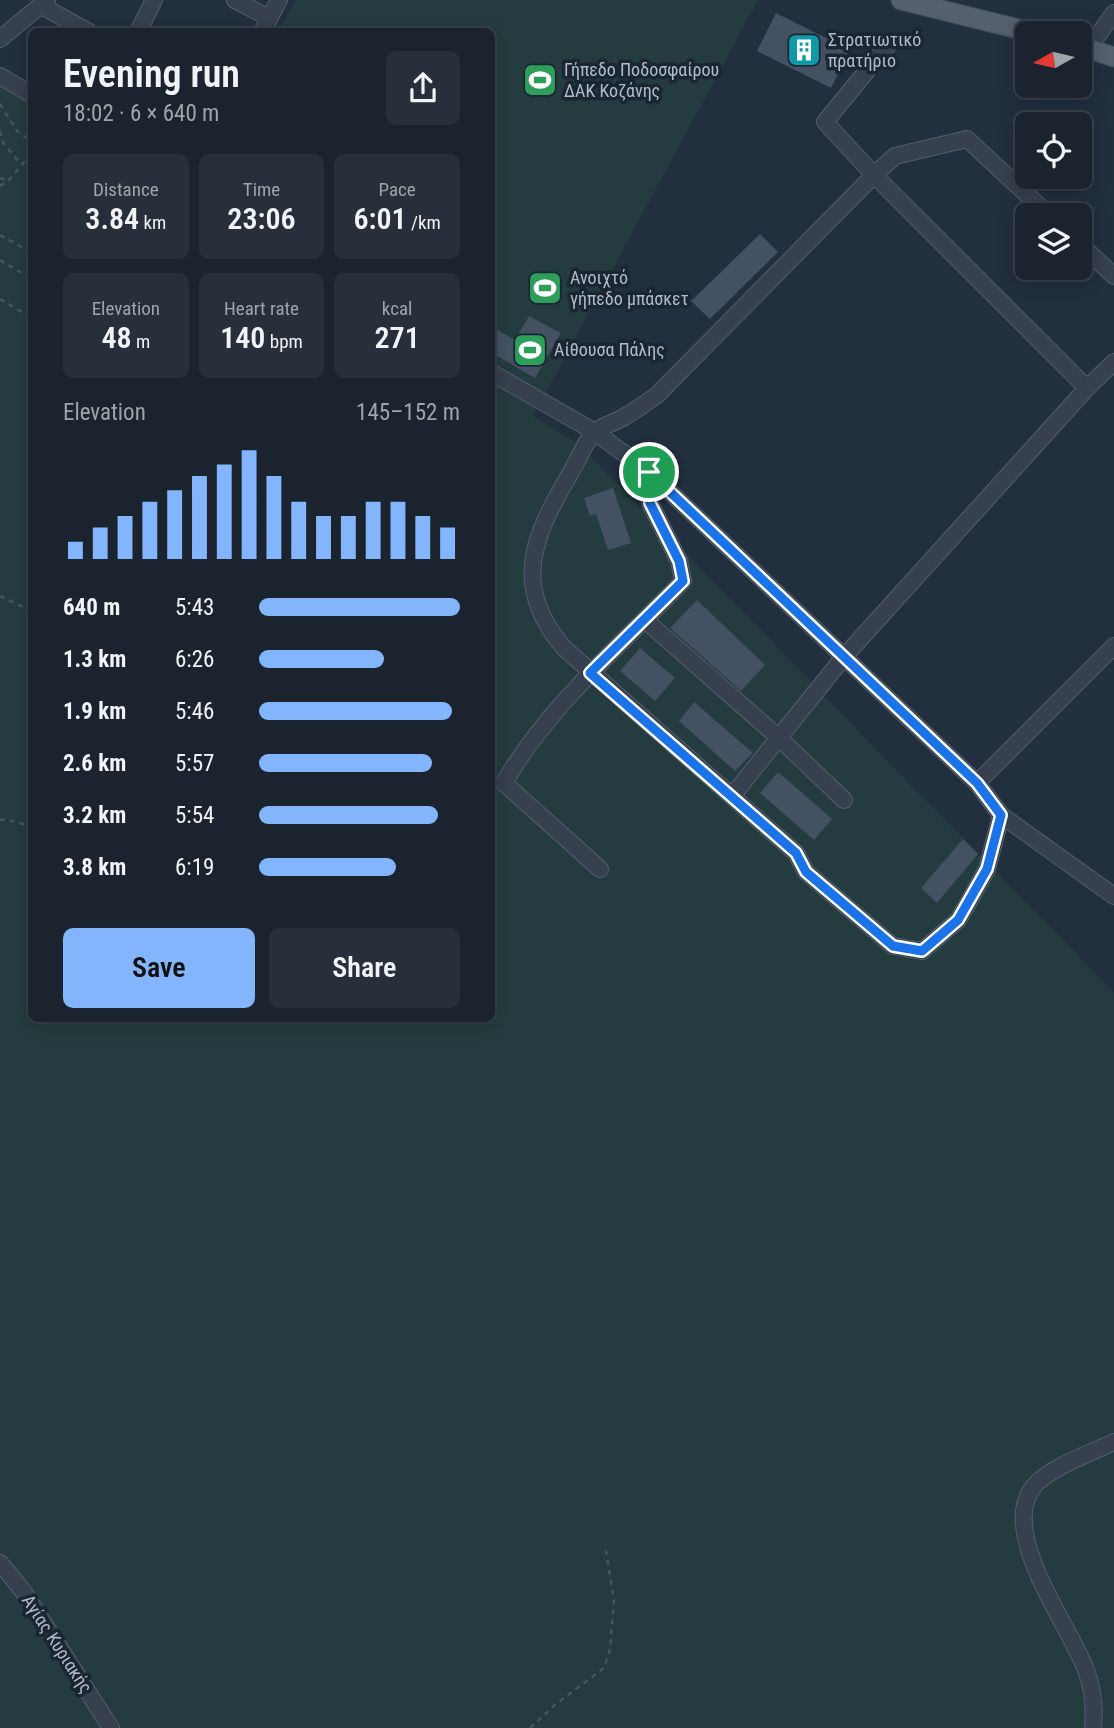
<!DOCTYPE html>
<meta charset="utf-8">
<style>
body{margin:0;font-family:"Roboto Condensed",sans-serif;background:#272f3a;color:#f1f3f6;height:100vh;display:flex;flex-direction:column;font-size:26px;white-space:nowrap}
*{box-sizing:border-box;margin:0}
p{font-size:23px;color:#9fa4aa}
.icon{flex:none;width:38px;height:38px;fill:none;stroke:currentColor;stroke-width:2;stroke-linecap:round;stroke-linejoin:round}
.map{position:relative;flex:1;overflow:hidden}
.panel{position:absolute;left:28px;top:28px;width:467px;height:994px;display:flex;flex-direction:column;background:#1a232e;border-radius:10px;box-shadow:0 4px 18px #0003,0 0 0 2px #38404a}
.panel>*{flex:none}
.needle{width:46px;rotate:262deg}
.controls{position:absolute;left:1015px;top:21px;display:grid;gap:14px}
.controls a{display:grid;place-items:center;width:77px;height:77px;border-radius:10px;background:#1a232e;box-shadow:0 4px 18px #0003,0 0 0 2px #38404a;font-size:35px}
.pin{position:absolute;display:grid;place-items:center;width:60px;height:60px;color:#fff;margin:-30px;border:4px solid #fff;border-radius:50%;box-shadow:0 2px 7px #0007}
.round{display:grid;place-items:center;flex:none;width:74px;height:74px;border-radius:10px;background:#272f3a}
.overview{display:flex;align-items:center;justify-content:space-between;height:119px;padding:0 35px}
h1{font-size:38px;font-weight:600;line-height:52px}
.figures{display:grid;grid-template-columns:repeat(3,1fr);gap:10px;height:119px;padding:7px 35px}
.figures div{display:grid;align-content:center;border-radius:10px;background:#272f3a;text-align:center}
.figures b{font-size:30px;font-weight:600}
.figures small{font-size:19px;font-weight:400}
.figures p{font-size:19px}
.chart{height:196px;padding:14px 35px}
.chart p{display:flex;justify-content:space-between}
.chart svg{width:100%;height:126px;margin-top:7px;stroke:#83b5fd;stroke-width:6}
.action{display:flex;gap:14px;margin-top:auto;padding:14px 35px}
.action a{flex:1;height:80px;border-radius:10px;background:#83b5fd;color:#111;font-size:28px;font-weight:600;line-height:80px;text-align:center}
.action a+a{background:#272f3a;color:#f1f3f6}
ul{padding:0 35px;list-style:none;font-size:23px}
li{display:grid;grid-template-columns:112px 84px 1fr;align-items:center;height:52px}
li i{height:18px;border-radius:9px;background:#83b5fd}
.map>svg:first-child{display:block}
.green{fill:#243c3f}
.building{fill:#435162}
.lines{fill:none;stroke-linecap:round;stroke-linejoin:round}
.minor-casing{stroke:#545e6c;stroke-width:18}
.major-casing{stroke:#424c5a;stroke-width:21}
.path{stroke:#3f5859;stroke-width:2.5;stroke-dasharray:5 5;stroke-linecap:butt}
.minor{stroke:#36404e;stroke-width:16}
.major{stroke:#54606e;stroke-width:19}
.route-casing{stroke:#fff;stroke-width:14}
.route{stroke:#1a73e8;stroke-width:9}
.labels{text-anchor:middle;stroke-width:7;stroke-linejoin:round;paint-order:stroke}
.poi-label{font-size:18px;fill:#b2bbc9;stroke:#1b2633;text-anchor:start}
.street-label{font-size:18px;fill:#b2bbc9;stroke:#1b2633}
</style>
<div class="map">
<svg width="1114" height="1728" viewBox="0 0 1114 1728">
<rect width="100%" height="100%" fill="#222f3e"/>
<polygon class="green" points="296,0 758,0 533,416 579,444 1114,993 1114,1728 0,1728 0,82 32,99 32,1018 492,1018 492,32 279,31"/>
<g class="building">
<polygon points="776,13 850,50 831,88 757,51"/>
<polygon points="760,234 778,252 710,319 691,301"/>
<polygon points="529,316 561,333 535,378 492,353 492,327 515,340"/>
<polygon points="613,488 631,543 608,550 596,514 590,516 584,498"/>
<polygon points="697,600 765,665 741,691 670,628"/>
<polygon points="640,648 675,678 655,701 620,671"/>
<polygon points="694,702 753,753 735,771 679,721"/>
<polygon points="778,772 832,819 814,840 760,793"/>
<polygon points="963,839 978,854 937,903 921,888"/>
</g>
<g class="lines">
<g class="minor-casing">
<g id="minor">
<polyline points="235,0 269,18"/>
<polyline points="42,6 89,32"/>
<polyline points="138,32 154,0"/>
<polyline points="262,32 279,0"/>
<polyline points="0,39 47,0"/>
<polyline points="888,45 825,122 874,175 1087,388"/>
<polyline points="1088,49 1114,13"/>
<polyline points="0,76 32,95"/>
<polyline points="1080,244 1114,276"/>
<polyline points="492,373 595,432 649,472 977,783 1001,815 1114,896"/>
<polyline points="645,620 778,737 844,800"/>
<polyline points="977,783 1114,646"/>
<polyline points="732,796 843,658 1087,388 1114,362"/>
<path d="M1001 815 987 869 968 903 958 920 922 951 893 946 806 872 796 853 564 648C510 585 534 535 571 472 577 462 587 438 596 431 604 425 616 422 624 417 635 411 645 403 656 396L874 175 895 156 967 139 1049 215"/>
<path d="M600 869 504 783C549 705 621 645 683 581L679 561 650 503 649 472"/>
<polyline points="0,1563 23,1591 111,1728"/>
<path d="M1093 1728C1095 1708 1093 1689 1086 1670 1069 1624 997 1532 1034 1486 1050 1467 1091 1453 1114 1442"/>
</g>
</g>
<g class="major-casing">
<g id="major">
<polyline points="901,0 1035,33"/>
<polyline points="1080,46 1114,57"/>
</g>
</g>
<g class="path">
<polyline points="0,104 17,131 32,142"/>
<polyline points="0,131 4,144 20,163"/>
<polyline points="0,178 8,181"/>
<polyline points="0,186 8,181 32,153"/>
<polyline points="0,235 32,253"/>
<polyline points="0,260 32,279"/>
<polyline points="0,299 32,318"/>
<polyline points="0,596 21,606 32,616"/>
<polyline points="0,820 6,819 32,827"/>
<polyline points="530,1728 556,1704 604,1668 610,1649 614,1600 605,1545"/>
</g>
<use href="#minor" class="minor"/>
<use href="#major" class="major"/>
</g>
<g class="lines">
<g class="route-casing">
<polygon id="route" points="649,472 977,783 1001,815 987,869 958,920 922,951 893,946 806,872 796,853 590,673 683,581 679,561 650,503"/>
</g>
<use href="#route" class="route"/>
</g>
<defs>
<g id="building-square" transform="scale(1.75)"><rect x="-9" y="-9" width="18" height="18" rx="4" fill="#0f9aa8" stroke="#1b2633"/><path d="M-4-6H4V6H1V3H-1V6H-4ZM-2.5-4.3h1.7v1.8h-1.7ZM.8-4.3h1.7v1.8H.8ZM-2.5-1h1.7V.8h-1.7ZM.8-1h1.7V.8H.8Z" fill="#fff"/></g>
<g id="stadium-square" transform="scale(1.75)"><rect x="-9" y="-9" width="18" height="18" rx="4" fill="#2e9e5b" stroke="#1b2633"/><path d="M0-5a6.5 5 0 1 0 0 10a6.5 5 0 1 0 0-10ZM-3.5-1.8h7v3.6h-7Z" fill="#fff"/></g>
</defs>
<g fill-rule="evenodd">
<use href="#building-square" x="804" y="50"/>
<use href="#stadium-square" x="540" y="80"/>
<use href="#stadium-square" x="545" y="288"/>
<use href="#stadium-square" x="530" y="350"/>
</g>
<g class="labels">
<g class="poi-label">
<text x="828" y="46">Στρατιωτικό<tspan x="828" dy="21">πρατήριο</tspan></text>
<text x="564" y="76">Γήπεδο Ποδοσφαίρου<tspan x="564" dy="21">ΔΑΚ Κοζάνης</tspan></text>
<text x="570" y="284">Ανοιχτό<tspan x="570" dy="21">γήπεδο μπάσκετ</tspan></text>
<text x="554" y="356">Αίθουσα Πάλης</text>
</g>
<g class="street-label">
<text transform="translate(57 1644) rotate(57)" y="6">Αγίας Κυριακής</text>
</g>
</g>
</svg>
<div class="controls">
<a><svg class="needle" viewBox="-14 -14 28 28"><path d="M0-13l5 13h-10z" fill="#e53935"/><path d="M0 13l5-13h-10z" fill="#9fa4aa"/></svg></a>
<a><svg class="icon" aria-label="locate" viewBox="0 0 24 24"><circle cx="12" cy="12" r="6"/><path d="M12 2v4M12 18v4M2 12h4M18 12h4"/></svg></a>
<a><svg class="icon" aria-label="layers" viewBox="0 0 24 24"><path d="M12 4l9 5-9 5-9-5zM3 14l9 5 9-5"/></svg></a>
</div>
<div class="pin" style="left:649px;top:472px;background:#1e9e55"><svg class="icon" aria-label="arrive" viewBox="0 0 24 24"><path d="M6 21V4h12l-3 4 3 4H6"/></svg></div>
<section class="panel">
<div class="overview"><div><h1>Evening run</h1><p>18:02 · 6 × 640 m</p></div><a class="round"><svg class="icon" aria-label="share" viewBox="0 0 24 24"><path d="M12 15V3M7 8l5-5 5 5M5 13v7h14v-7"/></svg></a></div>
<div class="figures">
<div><p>Distance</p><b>3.84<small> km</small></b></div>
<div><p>Time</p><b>23:06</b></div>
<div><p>Pace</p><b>6:01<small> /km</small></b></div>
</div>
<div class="figures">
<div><p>Elevation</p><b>48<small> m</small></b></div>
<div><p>Heart rate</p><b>140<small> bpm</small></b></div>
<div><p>kcal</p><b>271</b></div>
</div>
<div class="chart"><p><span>Elevation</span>145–152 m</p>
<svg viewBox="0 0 160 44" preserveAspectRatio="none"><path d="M5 44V38M15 44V33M25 44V29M35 44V24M45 44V20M55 44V15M65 44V11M75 44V6M85 44V15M95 44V24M105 44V29M115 44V29M125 44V24M135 44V24M145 44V29M155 44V33"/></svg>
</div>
<ul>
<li><b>640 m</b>5:43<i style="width:100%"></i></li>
<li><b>1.3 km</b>6:26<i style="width:62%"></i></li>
<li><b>1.9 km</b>5:46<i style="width:96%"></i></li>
<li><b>2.6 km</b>5:57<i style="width:86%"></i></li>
<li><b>3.2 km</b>5:54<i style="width:89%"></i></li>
<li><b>3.8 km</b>6:19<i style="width:68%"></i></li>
</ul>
<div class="action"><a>Save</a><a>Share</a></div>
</section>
</div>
